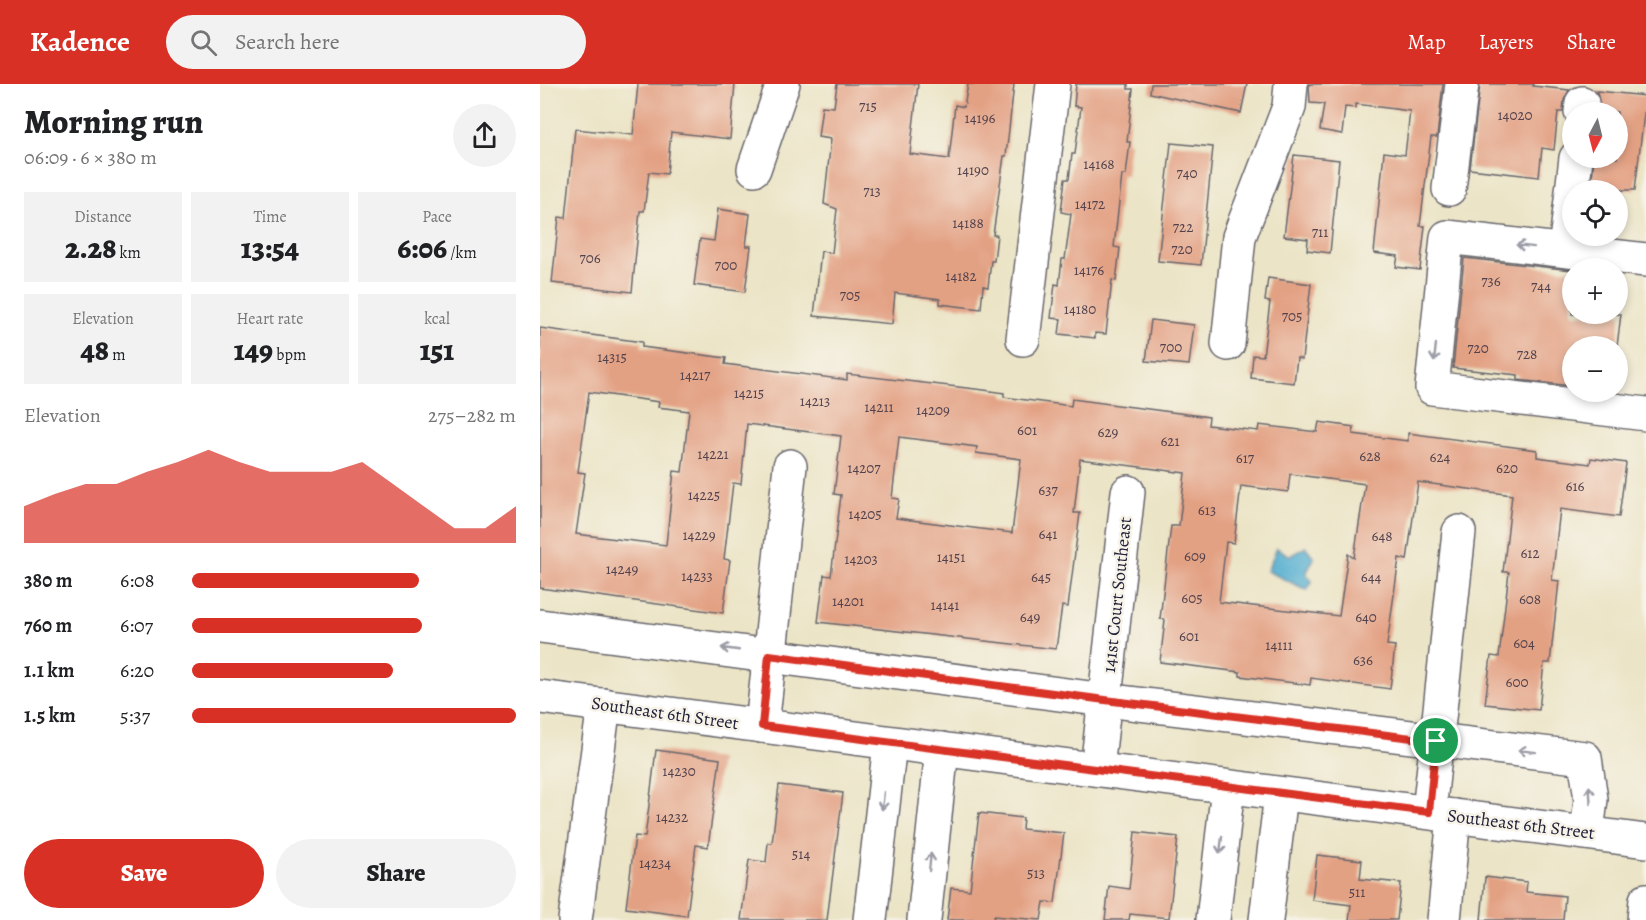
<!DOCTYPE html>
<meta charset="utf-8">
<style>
body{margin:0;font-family:Alegreya,serif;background:#f2f2f2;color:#202124;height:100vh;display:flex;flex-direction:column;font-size:22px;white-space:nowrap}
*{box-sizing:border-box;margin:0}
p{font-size:20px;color:#757577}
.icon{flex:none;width:33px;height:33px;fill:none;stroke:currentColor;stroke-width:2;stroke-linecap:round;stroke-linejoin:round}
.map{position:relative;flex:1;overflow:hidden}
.side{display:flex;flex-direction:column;background:#fff;width:540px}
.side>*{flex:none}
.needle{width:39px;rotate:187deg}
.fabs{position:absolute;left:1022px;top:18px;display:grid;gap:12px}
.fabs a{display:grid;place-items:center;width:66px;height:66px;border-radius:50%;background:#fff;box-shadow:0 3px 9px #0003;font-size:30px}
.pin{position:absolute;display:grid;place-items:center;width:51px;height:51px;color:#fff;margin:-26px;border:3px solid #fff;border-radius:50%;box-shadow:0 2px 6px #0007}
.round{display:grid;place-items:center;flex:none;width:63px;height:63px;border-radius:32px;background:#f2f2f2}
.overview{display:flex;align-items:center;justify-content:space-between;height:102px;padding:0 24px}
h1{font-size:33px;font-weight:800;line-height:45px}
.figures{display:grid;grid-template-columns:repeat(3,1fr);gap:9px;height:102px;padding:6px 24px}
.figures div{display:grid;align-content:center;border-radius:0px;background:#f2f2f2;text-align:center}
.figures b{font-size:30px;font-weight:800}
.figures small{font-size:16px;font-weight:400}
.figures p{font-size:16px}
.chart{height:168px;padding:12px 24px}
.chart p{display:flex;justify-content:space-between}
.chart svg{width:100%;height:108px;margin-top:6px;fill:#d93025;opacity:.7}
.cta{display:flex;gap:12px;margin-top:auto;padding:12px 24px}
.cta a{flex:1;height:69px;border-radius:36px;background:#d93025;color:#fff;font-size:24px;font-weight:800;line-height:69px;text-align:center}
.cta a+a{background:#f2f2f2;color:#202124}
ul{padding:0 24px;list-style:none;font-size:20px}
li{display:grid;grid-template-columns:96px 72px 1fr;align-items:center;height:45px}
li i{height:15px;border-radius:8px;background:#d93025}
header{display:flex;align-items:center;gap:36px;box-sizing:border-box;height:84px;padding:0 30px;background:#d93025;color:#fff}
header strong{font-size:28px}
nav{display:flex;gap:33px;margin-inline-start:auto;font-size:21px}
.search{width:420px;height:54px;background:#f2f2f2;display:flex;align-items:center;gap:15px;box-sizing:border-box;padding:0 21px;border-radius:33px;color:#757577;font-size:22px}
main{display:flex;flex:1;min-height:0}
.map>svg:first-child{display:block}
.water{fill:#52aed0;stroke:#3a6886;stroke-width:1.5}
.building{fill:#e3a184;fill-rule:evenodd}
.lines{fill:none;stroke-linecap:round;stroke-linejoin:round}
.minor-casing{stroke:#68666c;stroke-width:36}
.minor{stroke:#fff;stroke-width:33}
.oneway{stroke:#9c9ca7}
.route-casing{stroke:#fff;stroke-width:12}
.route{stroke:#d93025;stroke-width:8}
.labels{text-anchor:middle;stroke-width:5;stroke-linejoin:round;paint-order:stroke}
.number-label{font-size:15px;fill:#52424d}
.street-label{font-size:18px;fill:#22223b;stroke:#f7f3e8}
</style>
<header>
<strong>Kadence</strong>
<div class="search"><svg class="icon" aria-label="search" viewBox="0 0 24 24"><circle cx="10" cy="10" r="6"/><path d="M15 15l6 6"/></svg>Search here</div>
<nav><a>Map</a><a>Layers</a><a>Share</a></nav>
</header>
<main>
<section class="side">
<div class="overview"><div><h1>Morning run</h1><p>06:09 · 6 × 380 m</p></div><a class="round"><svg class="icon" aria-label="share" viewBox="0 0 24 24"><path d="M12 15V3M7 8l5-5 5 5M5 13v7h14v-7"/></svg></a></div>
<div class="figures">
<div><p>Distance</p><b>2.28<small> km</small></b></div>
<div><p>Time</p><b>13:54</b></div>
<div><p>Pace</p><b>6:06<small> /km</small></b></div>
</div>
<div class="figures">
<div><p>Elevation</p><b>48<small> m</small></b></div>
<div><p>Heart rate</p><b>149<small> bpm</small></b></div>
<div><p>kcal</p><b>151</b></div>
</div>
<div class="chart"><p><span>Elevation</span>275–282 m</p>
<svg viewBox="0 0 160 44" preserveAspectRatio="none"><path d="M0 44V29L10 24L20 20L30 20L40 15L50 11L60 6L70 11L80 15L90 15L100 15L110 11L120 20L130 29L140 38L150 38L160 29V44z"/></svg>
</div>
<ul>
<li><b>380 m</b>6:08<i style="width:70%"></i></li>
<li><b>760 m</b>6:07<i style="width:71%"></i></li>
<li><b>1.1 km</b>6:20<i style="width:62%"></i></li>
<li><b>1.5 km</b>5:37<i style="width:100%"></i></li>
</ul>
<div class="cta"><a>Save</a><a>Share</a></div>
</section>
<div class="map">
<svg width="1106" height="836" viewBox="0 0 1106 836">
<rect width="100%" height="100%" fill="#f7f3e8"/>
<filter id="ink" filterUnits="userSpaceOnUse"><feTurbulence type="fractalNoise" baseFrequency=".0167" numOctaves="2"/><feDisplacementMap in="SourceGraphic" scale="12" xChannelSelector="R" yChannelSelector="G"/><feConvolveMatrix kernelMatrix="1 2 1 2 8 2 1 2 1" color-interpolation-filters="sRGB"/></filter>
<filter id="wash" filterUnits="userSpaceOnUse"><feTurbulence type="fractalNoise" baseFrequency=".008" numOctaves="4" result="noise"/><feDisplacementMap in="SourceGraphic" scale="24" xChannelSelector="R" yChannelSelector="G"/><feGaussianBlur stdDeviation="1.35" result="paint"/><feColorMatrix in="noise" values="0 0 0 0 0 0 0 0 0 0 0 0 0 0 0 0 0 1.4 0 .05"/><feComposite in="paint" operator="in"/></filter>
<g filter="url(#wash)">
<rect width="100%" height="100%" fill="#ebe4c6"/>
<polygon class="water" points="766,463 774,474 766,490 772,497 767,506 727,487 737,464 750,472"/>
<g id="blocks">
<g class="building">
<polygon points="98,0 195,0 190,55 131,48 127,90 109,88 104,127 100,127 92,208 12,199 19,133 26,134 35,45 93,51"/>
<polygon points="297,0 378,0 370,70 409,75 415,21 424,23 428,0 474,0 466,72 464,72 453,151 457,151 454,177 451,177 448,203 443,202 441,225 400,220 400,215 355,209 352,240 274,232 281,167 292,169 297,125 284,120 291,55 278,53 282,22 294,23"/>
<polygon points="536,0 588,0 588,5 593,5 587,58 590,58 586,91 582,91 574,163 580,164 576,197 572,196 566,250 555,249 555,254 519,250 521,235 511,234 515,200 519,201 522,175 525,175 531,130 521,128 525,95 529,95 532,70 535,70 541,23 534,22"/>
<polygon points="611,0 707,0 701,29 610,9"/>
<polygon points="769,0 903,0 897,53 891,53 880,142 885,142 880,186 856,183 858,172 834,169 844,68 865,71 870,27 816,20 816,24 805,23 802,50 780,46 784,20 770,19"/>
<polygon points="940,0 993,0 993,2 1029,6 1024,16 1023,28 1018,28 1014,66 1002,64 999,93 930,85"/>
<polygon points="1057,7 1106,12 1095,106 1051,106 1054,74 1077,74 1077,28 1060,28"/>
<polygon points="631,59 673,63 661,181 618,177"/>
<polygon points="754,71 799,76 790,169 767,166 768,155 744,152"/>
<polygon points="178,125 210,130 206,162 211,162 205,208 154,201 160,155 174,157"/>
<polygon points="924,174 1032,186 1032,230 1081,230 1077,262 1032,262 1032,302 978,296 978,291 913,284"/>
<polygon points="728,194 771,200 762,275 757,274 754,299 711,294 713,271 723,272 730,218 725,217"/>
<polygon points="611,236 654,241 649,281 606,277"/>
<path d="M0 244 102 258V263L186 274 185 280 307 296V290L444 306 464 309V313L531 322 532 315 669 333 668 341 718 347 719 341 777 348 779 338 814 343 813 350 868 357V349L997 366V373L1050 380 1051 374 1086 379 1079 433 1020 425 1012 496 1019 497 1010 579H1004L999 626 945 620 951 572 959 573 969 488H963L972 411 878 398 867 476 859 474 847 561 855 562 850 605 771 594 770 601 700 592V588L620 578 625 536 620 535 631 442H639L645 389 540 375 534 429H540L528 523 522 522 516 565 278 538 284 491 291 492 301 411 294 410 301 352 207 340 201 400 193 399 184 475 190 476 183 529 0 504ZM49 308 119 318 118 323 149 327 142 388 134 387 126 461 36 450 45 389 38 388ZM359 353 437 363 436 369 481 375 472 449 356 434 359 415 352 414ZM750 390 825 400 814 474 808 470 799 532 679 518 686 458 694 459 701 402 748 408Z"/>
<polygon points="116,666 180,675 168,763 156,761 147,832 86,824 95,752 105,753"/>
<polygon points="239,701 303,709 287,836 201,836 209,776 226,778 228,759 232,759"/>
<polygon points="439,729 483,734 482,745 524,749 515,819 504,818 501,836 454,832 453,836 407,836 411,804 430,806"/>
<polygon points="595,748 638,753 629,834 590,830 589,836 565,836 569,802 589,805"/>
<polygon points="777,771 822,776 820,795 861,799 857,836 809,836 811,821 772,816"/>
<polygon points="945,793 987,798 986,808 1025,812 1023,836 941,836"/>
</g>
</g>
</g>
<g filter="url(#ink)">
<use href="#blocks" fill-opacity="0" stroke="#68666c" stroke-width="1.5"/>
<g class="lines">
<g class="minor-casing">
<g id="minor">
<polyline points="1041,28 1042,19"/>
<polyline points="214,85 243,0"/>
<polyline points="909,105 922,0"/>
<polyline points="1025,166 1036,74"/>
<polyline points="1106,176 907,153 892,304 1106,330"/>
<polyline points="483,255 513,0"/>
<polyline points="688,260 699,153 749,23 751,0"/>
<polyline points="0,542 565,616 1045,674 1051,715 1047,748"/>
<polyline points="0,613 1106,757"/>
<polyline points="222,642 250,382"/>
<polyline points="557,685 588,408"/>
<polyline points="889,728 919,448"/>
<polyline points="35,836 64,621"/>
<polyline points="330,836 350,659"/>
<polyline points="384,836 402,665"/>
<polyline points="673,836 688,703"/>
<polyline points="726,836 741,710"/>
<polyline points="904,836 914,732"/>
<polyline points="1104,836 1106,816"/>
</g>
</g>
<use href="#minor" class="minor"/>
</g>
<defs><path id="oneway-shaft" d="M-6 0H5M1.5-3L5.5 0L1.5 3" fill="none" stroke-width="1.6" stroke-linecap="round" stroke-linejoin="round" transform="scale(1.5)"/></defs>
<g class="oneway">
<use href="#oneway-shaft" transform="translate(985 162) rotate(-173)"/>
<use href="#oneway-shaft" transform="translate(895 269) rotate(96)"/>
<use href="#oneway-shaft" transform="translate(190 565) rotate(-172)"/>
<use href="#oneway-shaft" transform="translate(987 667) rotate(-173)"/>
<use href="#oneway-shaft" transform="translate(1050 711) rotate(-94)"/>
<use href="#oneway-shaft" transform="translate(343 717) rotate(96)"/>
<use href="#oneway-shaft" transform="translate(681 761) rotate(97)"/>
<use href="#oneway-shaft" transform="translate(390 778) rotate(-84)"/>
</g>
</g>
<g class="lines" filter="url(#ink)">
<g class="route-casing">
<polygon id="route" points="229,571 565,616 896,657 889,728 222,642"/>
</g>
<use href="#route" class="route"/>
</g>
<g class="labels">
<g class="number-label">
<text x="328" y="27">715</text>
<text x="975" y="36">14020</text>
<text x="440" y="39">14196</text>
<text x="559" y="85">14168</text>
<text x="433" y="91">14190</text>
<text x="647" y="94">740</text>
<text x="332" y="112">713</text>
<text x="550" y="125">14172</text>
<text x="428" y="144">14188</text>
<text x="643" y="148">722</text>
<text x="780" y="153">711</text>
<text x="642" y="170">720</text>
<text x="50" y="179">706</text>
<text x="186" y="186">700</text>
<text x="549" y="191">14176</text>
<text x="421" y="197">14182</text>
<text x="951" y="202">736</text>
<text x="1001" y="207">744</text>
<text x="310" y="216">705</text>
<text x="540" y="230">14180</text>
<text x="752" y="237">705</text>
<text x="631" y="268">700</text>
<text x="938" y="269">720</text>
<text x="987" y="275">728</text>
<text x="72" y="278">14315</text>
<text x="155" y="296">14217</text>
<text x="209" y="314">14215</text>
<text x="275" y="322">14213</text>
<text x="339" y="328">14211</text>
<text x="393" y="331">14209</text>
<text x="487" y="351">601</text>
<text x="568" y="353">629</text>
<text x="630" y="362">621</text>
<text x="173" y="375">14221</text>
<text x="830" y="377">628</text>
<text x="900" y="378">624</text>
<text x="705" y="379">617</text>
<text x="324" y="389">14207</text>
<text x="967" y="389">620</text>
<text x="1035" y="407">616</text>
<text x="508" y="411">637</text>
<text x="164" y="416">14225</text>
<text x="667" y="431">613</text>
<text x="325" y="435">14205</text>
<text x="508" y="455">641</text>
<text x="159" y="456">14229</text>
<text x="842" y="457">648</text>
<text x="990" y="474">612</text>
<text x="655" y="477">609</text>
<text x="411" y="478">14151</text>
<text x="321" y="480">14203</text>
<text x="82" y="490">14249</text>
<text x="157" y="497">14233</text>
<text x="501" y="498">645</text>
<text x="831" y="498">644</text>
<text x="652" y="519">605</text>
<text x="990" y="520">608</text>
<text x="308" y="522">14201</text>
<text x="405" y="526">14141</text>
<text x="490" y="538">649</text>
<text x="826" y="538">640</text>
<text x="649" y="557">601</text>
<text x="984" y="564">604</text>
<text x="739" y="566">14111</text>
<text x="823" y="581">636</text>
<text x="977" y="603">600</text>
<text x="139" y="692">14230</text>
<text x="132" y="738">14232</text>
<text x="261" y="775">514</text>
<text x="115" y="784">14234</text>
<text x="496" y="794">513</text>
<text x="817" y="813">511</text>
</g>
<g class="street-label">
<text transform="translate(577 511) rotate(-84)" y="6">141st Court Southeast</text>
<text transform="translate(125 629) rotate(8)" y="6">Southeast 6th Street</text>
<text transform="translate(981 740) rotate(7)" y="6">Southeast 6th Street</text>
</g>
</g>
</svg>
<div class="fabs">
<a><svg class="needle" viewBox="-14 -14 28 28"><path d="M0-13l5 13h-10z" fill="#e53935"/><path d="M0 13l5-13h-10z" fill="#757577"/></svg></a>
<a><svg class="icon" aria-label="locate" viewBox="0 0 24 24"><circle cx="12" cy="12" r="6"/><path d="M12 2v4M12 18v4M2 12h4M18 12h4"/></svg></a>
<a>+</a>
<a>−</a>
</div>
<div class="pin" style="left:896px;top:657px;background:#1e9e55"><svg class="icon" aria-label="arrive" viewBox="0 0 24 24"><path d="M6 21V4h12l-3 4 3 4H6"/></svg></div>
</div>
</main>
